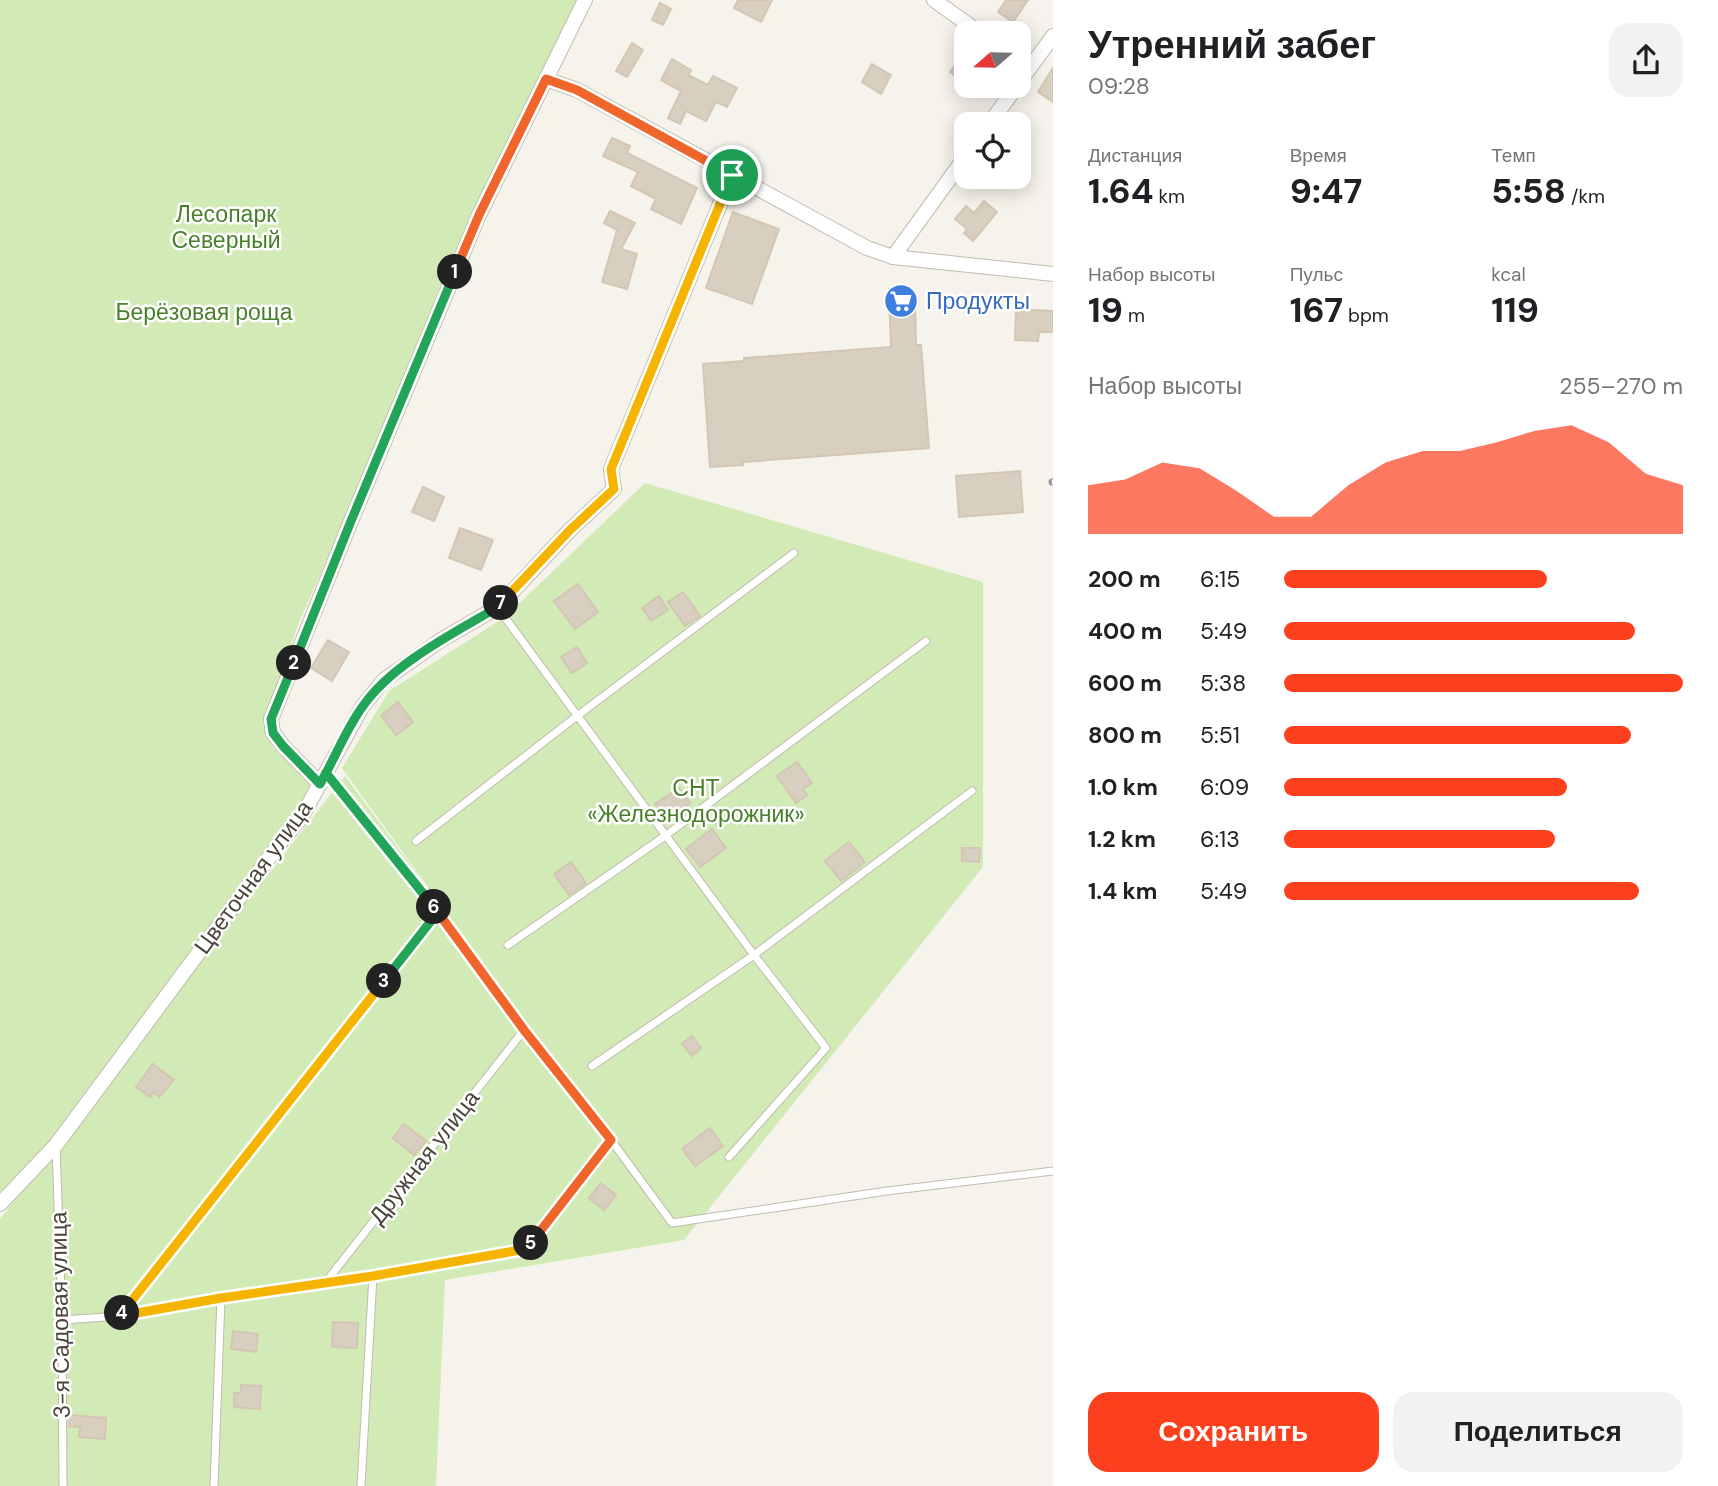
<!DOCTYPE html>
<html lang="ru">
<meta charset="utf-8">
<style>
body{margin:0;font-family:"DM Sans",sans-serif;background:#f2f2f2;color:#202124;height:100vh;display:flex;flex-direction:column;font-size:26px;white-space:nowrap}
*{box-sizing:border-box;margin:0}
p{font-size:23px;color:#757577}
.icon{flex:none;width:38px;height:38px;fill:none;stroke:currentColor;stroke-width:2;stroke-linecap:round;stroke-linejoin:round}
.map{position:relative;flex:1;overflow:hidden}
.details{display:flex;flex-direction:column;background:#fff;width:665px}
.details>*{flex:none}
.needle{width:46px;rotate:250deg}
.tools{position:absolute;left:954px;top:21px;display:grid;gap:14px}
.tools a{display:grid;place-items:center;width:77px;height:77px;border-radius:14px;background:#fff;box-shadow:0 4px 18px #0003;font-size:35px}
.pin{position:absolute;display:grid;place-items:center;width:60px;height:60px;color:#fff;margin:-30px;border:4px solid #fff;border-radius:50%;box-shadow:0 2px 7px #0007}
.km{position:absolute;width:35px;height:35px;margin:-18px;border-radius:50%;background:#222;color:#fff;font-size:19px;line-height:35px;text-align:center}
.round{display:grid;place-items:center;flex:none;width:74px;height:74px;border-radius:21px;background:#f2f2f2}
.summary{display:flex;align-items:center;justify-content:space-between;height:119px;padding:0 35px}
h1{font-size:38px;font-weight:700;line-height:52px}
.figures{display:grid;grid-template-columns:repeat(3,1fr);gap:10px;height:119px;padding:7px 35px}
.figures div{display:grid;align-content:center}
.figures b{font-size:35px;font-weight:700}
.figures small{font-size:19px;font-weight:400}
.figures p{font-size:19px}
.chart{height:196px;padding:14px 35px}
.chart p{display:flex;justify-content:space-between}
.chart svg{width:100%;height:126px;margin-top:7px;fill:#fc3f1d;opacity:.7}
.action{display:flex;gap:14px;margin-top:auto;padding:14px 35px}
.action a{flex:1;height:80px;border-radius:21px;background:#fc3f1d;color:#fff;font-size:28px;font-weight:700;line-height:80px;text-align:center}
.action a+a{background:#f2f2f2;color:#202124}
ul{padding:0 35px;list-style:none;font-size:23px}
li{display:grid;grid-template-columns:112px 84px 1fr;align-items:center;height:52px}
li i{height:18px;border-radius:9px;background:#fc3f1d}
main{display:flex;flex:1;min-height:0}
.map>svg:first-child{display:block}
.green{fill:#d2eab5}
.building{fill:#d8cfc1;stroke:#d3c7b4;stroke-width:2}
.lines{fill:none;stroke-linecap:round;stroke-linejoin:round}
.lane-casing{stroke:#c2bbae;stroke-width:9}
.street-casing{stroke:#c2bbae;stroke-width:16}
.lane{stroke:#fff;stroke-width:7}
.street{stroke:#fff;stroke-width:14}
.rail-casing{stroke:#9a9a9a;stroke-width:7}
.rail{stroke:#fff;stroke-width:4.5;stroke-dasharray:13;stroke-linecap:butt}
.split-1-casing{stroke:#fff;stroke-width:14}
.split-2-casing{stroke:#fff;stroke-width:14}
.split-3-casing{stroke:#fff;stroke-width:14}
.split-4-casing{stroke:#fff;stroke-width:14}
.split-5-casing{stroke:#fff;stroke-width:14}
.split-6-casing{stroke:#fff;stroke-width:14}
.split-7-casing{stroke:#fff;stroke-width:14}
.split-8-casing{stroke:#fff;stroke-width:14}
.split-1{stroke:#f0652b;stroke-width:9}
.split-2{stroke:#22a559;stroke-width:9}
.split-3{stroke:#22a559;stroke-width:9}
.split-4{stroke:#f5b400;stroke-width:9}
.split-5{stroke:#f5b400;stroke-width:9}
.split-6{stroke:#f0652b;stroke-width:9}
.split-7{stroke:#22a559;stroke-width:9}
.split-8{stroke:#f5b400;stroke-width:9}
.labels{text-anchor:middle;stroke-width:5;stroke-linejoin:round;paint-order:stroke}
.park-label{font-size:23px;fill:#4a7f2a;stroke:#fff}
.shop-label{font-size:23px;fill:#366cbe;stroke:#fff;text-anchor:start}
.street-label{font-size:23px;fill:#4b4439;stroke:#fff}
</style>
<main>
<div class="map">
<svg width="1053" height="1486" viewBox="0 0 1053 1486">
<rect width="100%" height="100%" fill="#f6f3ec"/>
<polygon class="green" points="0,0 582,0 428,334 299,622 282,671 271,746 310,777 314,794 308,812 257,889 345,776 464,937 342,768 389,691 505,617 645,483 983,582 983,867 684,1240 445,1280 436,1486 0,1486 0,1219 100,1092 0,1203"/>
<g class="building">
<polygon points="738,0 772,0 761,22 734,8"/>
<polygon points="1006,0 1028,0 1013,22 998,12"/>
<polygon points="660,3 671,9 663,25 652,20"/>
<polygon points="632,43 643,50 627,77 616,71"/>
<polygon points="966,51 966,83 950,72"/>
<polygon points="672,59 691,70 688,75 708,85 713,76 737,88 727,107 716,102 706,121 686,111 680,124 668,118 681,91 661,80"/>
<polygon points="872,64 891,75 881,94 862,82"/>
<polygon points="1053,68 1053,102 1038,92"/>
<polygon points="612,138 630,146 627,153 697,188 681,224 651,209 656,199 631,186 638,172 603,156"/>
<polygon points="984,201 997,212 973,241 964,233 967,229 955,219 966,206 974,213"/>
<polygon points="610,211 635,223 621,249 637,254 627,289 602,282 617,230 604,223"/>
<polygon points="733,212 779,229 752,304 706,288"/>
<polygon points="915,294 916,345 921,345 929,448 743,462 743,465 710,467 703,364 744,361 744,358 891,347 889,295"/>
<polygon points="1016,309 1053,311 1053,332 1039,332 1038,341 1015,340"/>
<polygon points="1020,471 1023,512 959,517 956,476"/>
<polygon points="423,487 444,497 434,521 412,512"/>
<polygon points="460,528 493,540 481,570 449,558"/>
<polygon points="578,584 598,612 575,629 554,601"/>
<polygon points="683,592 700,616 685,626 668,602"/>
<polygon points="659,596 668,610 651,621 642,608"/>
<polygon points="328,640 349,652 332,681 311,668"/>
<polygon points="577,647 587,663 572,673 561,657"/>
<polygon points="398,702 413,722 396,735 381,716"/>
<polygon points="797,762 812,783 803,789 807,795 796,803 777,776"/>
<polygon points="679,788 690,803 666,820 655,804"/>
<polygon points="712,829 726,848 700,867 686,849"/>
<polygon points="849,842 865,862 841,881 825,861"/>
<polygon points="962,848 980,848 979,862 962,861"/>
<polygon points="571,862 586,883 569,895 554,874"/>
<polygon points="692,1036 701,1048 692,1056 682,1044"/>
<polygon points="153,1064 174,1080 159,1097 153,1092 150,1097 136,1087"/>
<polygon points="404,1124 426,1141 414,1155 393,1138"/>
<polygon points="710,1128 723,1146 695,1166 682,1149"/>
<polygon points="601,1183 616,1195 604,1210 589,1198"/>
<polygon points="333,1322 358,1323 357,1348 332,1347"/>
<polygon points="233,1331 258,1334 256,1352 231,1349"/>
<polygon points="241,1385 261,1386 260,1409 234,1407 234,1393 241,1393"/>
<polygon points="70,1415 106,1418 105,1439 79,1437 80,1427 69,1426"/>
</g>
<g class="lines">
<g class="lane-casing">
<g id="lane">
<polyline points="498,608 754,955 826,1048 729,1157"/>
<polyline points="326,773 438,912 524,1030 611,1140 672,1223 887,1191 1053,1171"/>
<polyline points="416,841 577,716 794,553"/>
<polyline points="508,945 665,836 926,641"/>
<polyline points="592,1066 754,955 972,791"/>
<polyline points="56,1145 62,1320 63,1486"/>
<polyline points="325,1283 524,1030"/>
<polyline points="120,1315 438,912"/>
<polyline points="62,1320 120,1316 221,1298 373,1276 526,1249 611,1140"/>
<polyline points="214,1486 221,1298"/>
<polyline points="361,1486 373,1276"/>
</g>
</g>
<g class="street-casing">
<g id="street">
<polyline points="934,0 980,33"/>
<polyline points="546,79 577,90 867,248 893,257 1053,274"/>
<polyline points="1018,84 1053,36"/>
<polyline points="989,124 1017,86"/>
<polyline points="893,257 966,156"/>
<polyline points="320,784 283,746 273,733 271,719 351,521 479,215 585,0"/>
<polyline points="0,1204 56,1145 280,843 301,818 362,707 384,680 441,640 498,607 570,530 614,489 611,469 732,175"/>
</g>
</g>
<use href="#lane" class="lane"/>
<use href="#street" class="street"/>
<g class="rail-casing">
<polyline id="rail" points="1052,482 1053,482"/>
</g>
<use href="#rail" class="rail"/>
</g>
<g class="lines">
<g class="split-1-casing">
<polyline id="split-1" points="455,272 479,215 546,79 577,90 732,175"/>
</g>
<g class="split-2-casing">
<polyline id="split-2" points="294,663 351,521 455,272"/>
</g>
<g class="split-3-casing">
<polyline id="split-3" points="294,663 271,719 273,733 283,746 320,784 326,773 438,912 384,981"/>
</g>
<g class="split-4-casing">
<polyline id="split-4" points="122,1313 384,981"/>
</g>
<g class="split-5-casing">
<polyline id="split-5" points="122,1313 120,1316 221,1298 373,1276 526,1249 531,1243"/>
</g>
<g class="split-6-casing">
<polyline id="split-6" points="434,907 524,1030 611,1140 531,1243"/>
</g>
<g class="split-7-casing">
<path id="split-7" d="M434 907 326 773C338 751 348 726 363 706 392 664 454 633 498 607L501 603"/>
</g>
<g class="split-8-casing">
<polyline id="split-8" points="501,603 570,530 614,489 611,469 732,175"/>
</g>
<use href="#split-1" class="split-1"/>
<use href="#split-2" class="split-2"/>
<use href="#split-3" class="split-3"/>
<use href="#split-4" class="split-4"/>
<use href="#split-5" class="split-5"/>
<use href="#split-6" class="split-6"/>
<use href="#split-7" class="split-7"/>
<use href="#split-8" class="split-8"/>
</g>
<defs>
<g id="supermarket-disc" transform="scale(1.75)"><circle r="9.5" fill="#3f7fe0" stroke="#fff"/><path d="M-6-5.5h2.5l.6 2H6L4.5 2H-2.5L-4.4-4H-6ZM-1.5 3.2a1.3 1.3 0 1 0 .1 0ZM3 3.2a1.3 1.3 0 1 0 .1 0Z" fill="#fff"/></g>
</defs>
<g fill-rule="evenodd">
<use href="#supermarket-disc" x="901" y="301"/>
</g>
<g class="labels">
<g class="park-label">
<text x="226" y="222">Лесопарк<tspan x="226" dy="26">Северный</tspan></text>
<text x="204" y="320">Берёзовая роща</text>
<text x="696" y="796">СНТ<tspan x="696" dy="26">«Железнодорожник»</tspan></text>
</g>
<g class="shop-label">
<text x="926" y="309">Продукты</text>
</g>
<g class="street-label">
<text transform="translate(253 877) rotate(-54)" y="8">Цветочная улица</text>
<text transform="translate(424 1157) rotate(-52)" y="8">Дружная улица</text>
<text transform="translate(60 1315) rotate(-91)" y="8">3-я Садовая улица</text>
</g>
</g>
</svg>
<div class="tools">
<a><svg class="needle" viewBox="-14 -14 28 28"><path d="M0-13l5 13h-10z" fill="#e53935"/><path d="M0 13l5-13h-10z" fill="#757577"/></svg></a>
<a><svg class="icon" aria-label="locate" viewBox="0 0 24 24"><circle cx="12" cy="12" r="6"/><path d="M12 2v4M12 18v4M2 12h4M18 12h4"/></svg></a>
</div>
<div class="pin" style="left:732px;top:175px;background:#1e9e55"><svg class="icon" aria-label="arrive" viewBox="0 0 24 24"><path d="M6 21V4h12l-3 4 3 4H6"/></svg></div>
<b class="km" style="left:455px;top:272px">1</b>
<b class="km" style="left:294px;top:663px">2</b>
<b class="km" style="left:384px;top:981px">3</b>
<b class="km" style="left:122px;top:1313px">4</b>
<b class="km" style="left:531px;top:1243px">5</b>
<b class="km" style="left:434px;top:907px">6</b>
<b class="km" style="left:501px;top:603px">7</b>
</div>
<section class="details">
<div class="summary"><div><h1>Утренний забег</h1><p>09:28</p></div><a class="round"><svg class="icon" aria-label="share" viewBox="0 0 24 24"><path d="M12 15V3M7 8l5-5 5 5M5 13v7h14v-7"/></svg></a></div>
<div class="figures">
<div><p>Дистанция</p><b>1.64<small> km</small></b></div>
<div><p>Время</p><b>9:47</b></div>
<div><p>Темп</p><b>5:58<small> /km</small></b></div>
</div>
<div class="figures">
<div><p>Набор высоты</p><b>19<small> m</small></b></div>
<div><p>Пульс</p><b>167<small> bpm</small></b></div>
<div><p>kcal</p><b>119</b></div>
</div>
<div class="chart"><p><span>Набор высоты</span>255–270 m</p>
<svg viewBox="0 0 160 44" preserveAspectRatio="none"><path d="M0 44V27L10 25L20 19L30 21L40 29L50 38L60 38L70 27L80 19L90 15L100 15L110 12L120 8L130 6L140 12L150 23L160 27V44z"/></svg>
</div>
<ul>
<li><b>200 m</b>6:15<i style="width:66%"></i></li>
<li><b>400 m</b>5:49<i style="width:88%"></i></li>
<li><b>600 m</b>5:38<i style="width:100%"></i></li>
<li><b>800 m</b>5:51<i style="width:87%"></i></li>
<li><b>1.0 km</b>6:09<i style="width:71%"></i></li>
<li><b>1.2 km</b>6:13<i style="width:68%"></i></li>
<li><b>1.4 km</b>5:49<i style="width:89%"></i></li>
</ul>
<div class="action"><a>Сохранить</a><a>Поделиться</a></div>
</section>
</main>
